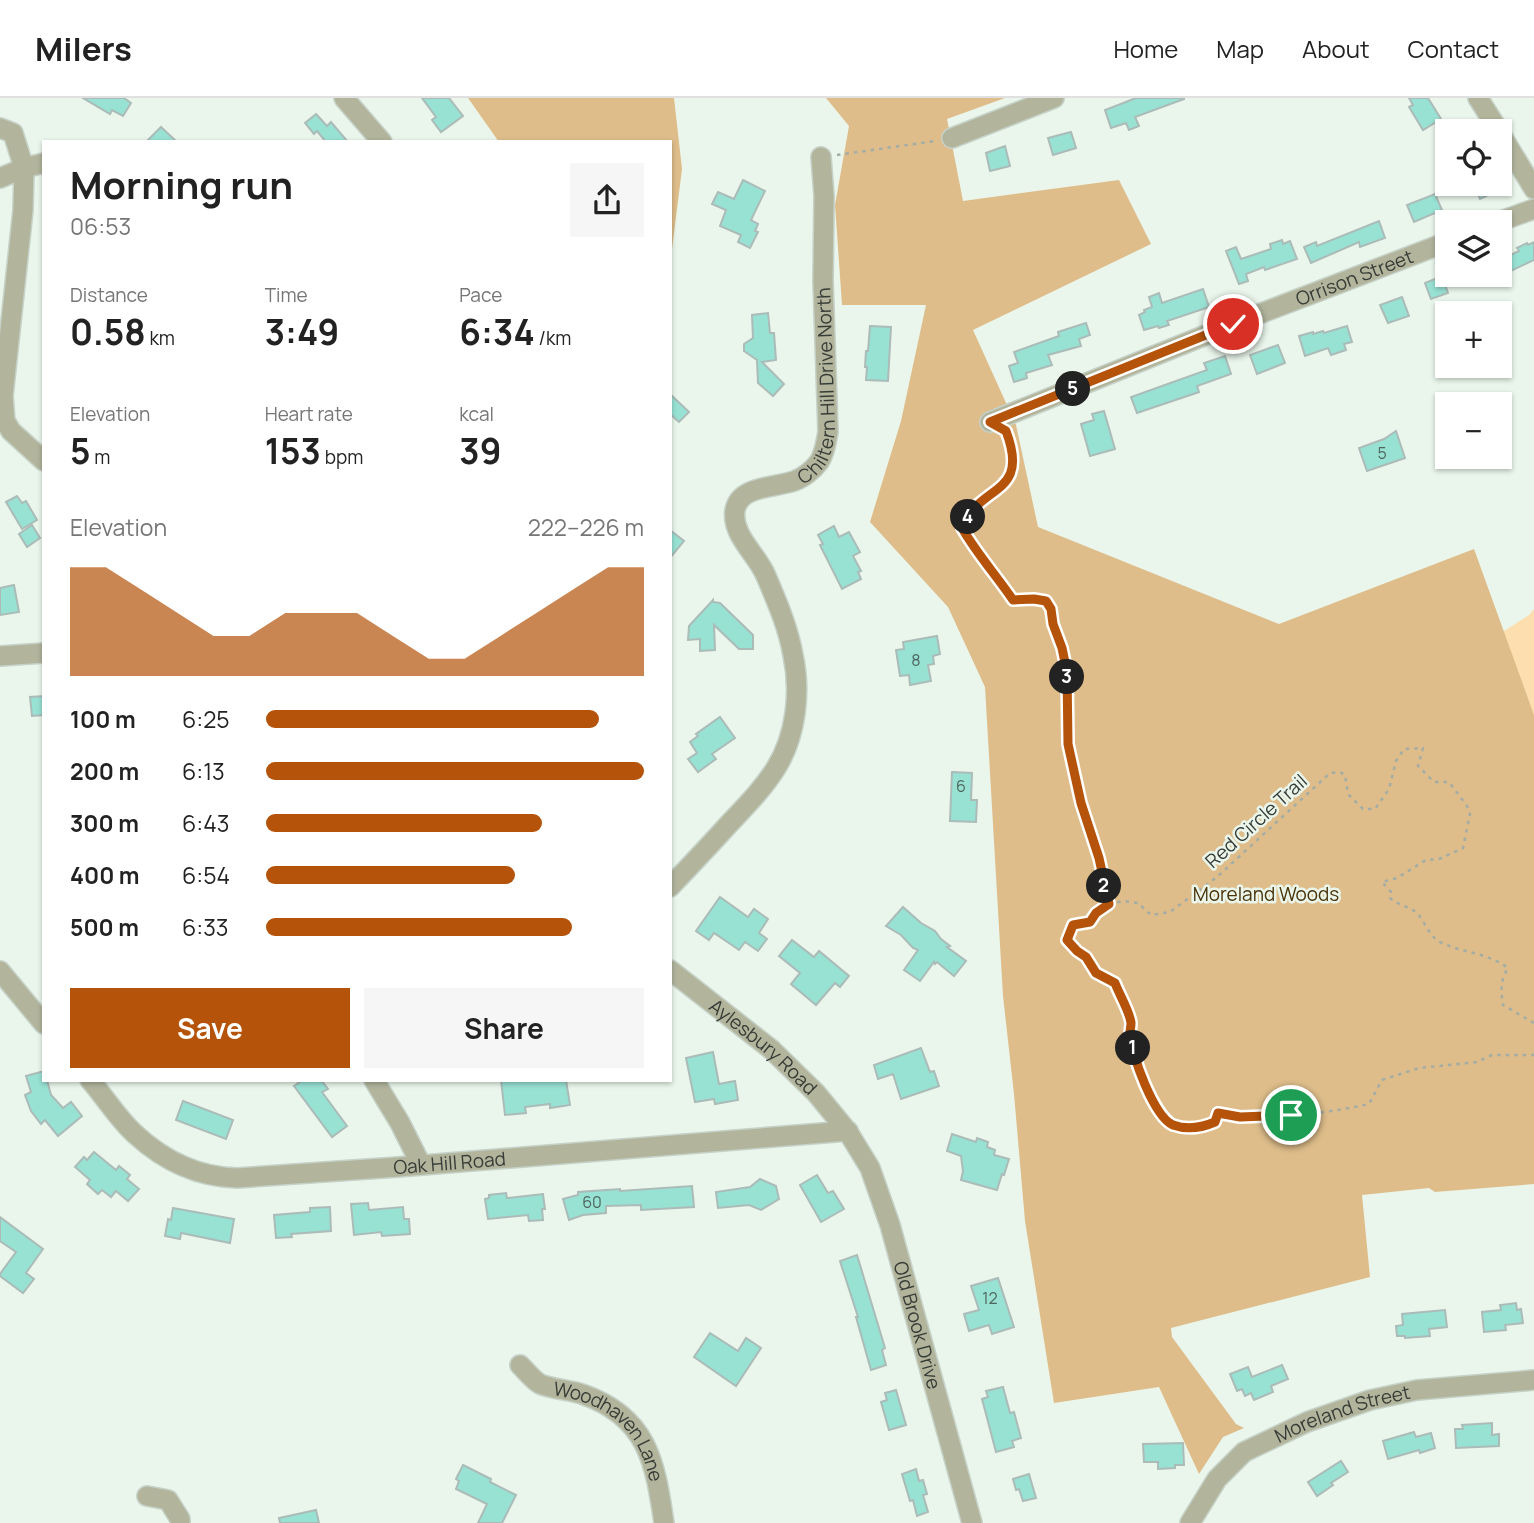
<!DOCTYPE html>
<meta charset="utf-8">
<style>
body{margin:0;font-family:Manrope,sans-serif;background:#f6f6f6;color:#222;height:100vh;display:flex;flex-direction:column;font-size:26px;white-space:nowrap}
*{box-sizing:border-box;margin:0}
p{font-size:23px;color:#767676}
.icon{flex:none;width:38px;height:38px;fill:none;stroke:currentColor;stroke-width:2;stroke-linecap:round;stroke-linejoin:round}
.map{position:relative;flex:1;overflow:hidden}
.panel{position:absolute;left:42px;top:42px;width:630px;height:942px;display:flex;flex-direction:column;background:#fff;border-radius:0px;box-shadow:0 2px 5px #0004}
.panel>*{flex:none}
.buttons{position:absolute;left:1435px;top:21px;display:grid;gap:14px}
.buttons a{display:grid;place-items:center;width:77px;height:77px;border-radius:0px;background:#fff;box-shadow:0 2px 5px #0004;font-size:35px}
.pin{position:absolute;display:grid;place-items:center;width:60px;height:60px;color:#fff;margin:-30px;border:4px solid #fff;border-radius:50%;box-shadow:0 2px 7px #0007}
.km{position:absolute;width:35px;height:35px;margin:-18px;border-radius:50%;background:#222;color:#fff;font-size:19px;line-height:35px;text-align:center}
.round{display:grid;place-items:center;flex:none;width:74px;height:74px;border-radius:0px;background:#f6f6f6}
.head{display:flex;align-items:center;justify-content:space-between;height:119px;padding:0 28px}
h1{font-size:38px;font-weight:700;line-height:52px}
.stats{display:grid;grid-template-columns:repeat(3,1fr);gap:10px;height:119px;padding:7px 28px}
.stats div{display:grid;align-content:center}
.stats b{font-size:35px;font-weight:700}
.stats small{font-size:19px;font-weight:400}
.stats p{font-size:19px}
.chart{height:196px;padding:14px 28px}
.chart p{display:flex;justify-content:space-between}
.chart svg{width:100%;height:126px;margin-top:7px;fill:#b45309;opacity:.7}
.action{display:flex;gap:14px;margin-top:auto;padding:14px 28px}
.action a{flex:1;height:80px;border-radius:0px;background:#b45309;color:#fff;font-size:28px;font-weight:700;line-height:80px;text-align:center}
.action a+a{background:#f6f6f6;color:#222}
ul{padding:0 28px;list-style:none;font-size:23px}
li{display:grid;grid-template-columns:112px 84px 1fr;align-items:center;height:52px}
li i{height:18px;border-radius:9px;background:#b45309}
header{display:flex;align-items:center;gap:42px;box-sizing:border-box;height:98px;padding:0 35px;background:#fff;border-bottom:2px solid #e0e0e0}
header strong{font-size:33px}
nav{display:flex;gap:38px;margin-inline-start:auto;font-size:24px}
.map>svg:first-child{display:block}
.green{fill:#fddeae}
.forest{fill:#debd8a}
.building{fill:#98e2d4;stroke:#abbbb8;stroke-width:2}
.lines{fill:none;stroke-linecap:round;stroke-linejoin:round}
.minor-casing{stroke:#c6d1c7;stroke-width:22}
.path{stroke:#a4ada5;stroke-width:2.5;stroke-dasharray:3.5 5;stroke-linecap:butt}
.minor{stroke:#b2b59c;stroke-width:19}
.route-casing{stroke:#fff;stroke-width:14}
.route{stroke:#b45309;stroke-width:9}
.labels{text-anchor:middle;stroke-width:5;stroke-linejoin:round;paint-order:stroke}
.number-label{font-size:16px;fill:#4f665e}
.street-label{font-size:19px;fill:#373c37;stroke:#eaf6eb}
.park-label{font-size:19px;fill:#4a3309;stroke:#eaf6eb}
</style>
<header>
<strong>Milers</strong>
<nav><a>Home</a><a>Map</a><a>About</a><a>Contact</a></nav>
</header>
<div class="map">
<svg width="1534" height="1425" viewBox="0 0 1534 1425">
<rect width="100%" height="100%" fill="#eaf6eb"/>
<polygon class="green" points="1534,511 1534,831 1501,535 1529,517"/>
<g class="forest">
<polygon points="468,0 674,0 682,71 670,167 670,44 499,44"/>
<polygon points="826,0 1005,0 947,21 963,103 1119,82 1151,146 973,232 1016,327 1038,429 1279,526 1474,451 1534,617 1534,1086 1435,1094 1429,1090 1362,1097 1370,1179 1171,1230 1172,1239 1236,1326 1244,1330 1223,1339 1199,1376 1159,1289 1054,1305 1025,1123 1014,996 1003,898 985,589 948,509 870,424 901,323 926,207 842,207 835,107 849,28"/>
</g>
<g class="building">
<polygon points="83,0 124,0 131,5 123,18 112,12 110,16"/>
<polygon points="422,0 449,0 463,18 441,34 432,22 436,19"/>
<polygon points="1136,0 1184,0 1184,1 1135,19 1139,28 1129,32 1126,25 1111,30 1105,12"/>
<polygon points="1409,0 1428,0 1441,21 1423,32 1409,9 1413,7"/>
<polygon points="316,16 327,28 331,24 348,44 326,44 317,33 314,36 305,25"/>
<polygon points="161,29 177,44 146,44"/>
<polygon points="1071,34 1076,50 1053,57 1048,40"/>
<polygon points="1005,48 1010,68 990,73 986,55"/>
<polygon points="743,82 765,93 751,122 758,126 755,133 758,134 750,150 738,144 741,137 720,128 726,112 712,106 718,94 734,101"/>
<polygon points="1474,86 1492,86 1495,94 1480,101"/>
<polygon points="1435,96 1442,112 1414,124 1407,107"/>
<polygon points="1379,123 1385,140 1360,149 1359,144 1311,165 1304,149 1316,144 1317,148"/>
<polygon points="1282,142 1283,146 1290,143 1297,161 1265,172 1264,169 1246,176 1248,183 1239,186 1226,153 1236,149 1241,161 1271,151 1270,146"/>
<polygon points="1534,144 1534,162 1500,178 1500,162 1519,153 1517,150 1527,145 1528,147"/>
<polygon points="1442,178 1448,195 1431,201 1425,185"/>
<polygon points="1203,191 1209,209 1167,223 1169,227 1159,230 1158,228 1144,232 1139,217 1145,214 1144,212 1152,209 1149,199 1159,195 1162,205"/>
<polygon points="1402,199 1409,218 1388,225 1380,207"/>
<polygon points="768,215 770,235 774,235 776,262 762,264 784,286 773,298 758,285 757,262 744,253 744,246 753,240 752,217"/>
<polygon points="1086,225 1090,237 1079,241 1081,248 1048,257 1052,267 1026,275 1027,280 1014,284 1009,268 1018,265 1014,254 1059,238 1058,234"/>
<polygon points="870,228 891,229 888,283 866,282 867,269 865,269 866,253 868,253"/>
<polygon points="1347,228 1352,244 1344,246 1346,252 1331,257 1328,250 1305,258 1299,238 1313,234 1313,236 1323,233 1324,235"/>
<polygon points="1278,247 1285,265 1257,276 1250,257"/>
<polygon points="1225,258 1231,276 1197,288 1199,294 1137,315 1131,299 1207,272 1204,265"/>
<polygon points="670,296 689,314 679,324 670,316"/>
<polygon points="1104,313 1115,351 1090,358 1081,326 1094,322 1092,316"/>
<polygon points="1396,333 1405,360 1367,373 1359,350 1384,341"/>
<polygon points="17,398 22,405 26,403 37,422 22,431 6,404"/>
<polygon points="32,427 40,440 27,449 19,436"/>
<polygon points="834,428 839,439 849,434 860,454 853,458 861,473 858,474 861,481 842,491 820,447 823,446 818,437"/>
<polygon points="670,432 684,443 670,460"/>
<polygon points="14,487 19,514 0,517 0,490"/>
<polygon points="713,502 713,504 720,505 753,537 753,551 739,551 714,527 715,552 700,553 700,541 688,542 689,528"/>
<polygon points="937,538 940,556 933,558 934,566 928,567 931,583 910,587 909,577 900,578 896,552 904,551 903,544"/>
<polygon points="44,598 44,617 32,618 30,599"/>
<polygon points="720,619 735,640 712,656 716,661 698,674 688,661 697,655 690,644 698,638 696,636"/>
<polygon points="952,674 972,675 971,702 977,702 976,724 950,723"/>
<polygon points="720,799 748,819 754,811 768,821 759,835 767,841 758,853 745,844 739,852 714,835 709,842 696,833"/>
<polygon points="903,809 921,825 935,833 941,841 950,848 947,849 966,863 954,878 937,864 935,866 934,864 920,883 904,872 918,852 913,850 901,837 886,828"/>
<polygon points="792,842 814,859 819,853 849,878 840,889 835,885 816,907 791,886 800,875 779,858"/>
<polygon points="921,950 930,974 934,973 939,988 901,1001 893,976 878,981 874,967"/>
<polygon points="713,954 719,986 735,983 738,1002 715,1006 714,1001 695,1004 686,960"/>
<polygon points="44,973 44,982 47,982 51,997 63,1010 71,1004 82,1018 58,1038 45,1022 41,1026 31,1013 25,997 31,994 26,978"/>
<polygon points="303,982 321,982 328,991 322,994 347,1028 332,1039 294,988"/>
<polygon points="501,982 566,982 570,1007 550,1010 550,1006 525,1009 526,1015 505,1017"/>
<polygon points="183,1003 233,1022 226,1041 176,1022"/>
<polygon points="952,1036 976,1044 977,1040 988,1044 987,1049 995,1052 994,1057 1009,1061 1004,1077 1002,1076 997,1092 961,1082 963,1073 961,1058 947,1053"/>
<polygon points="94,1054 116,1072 119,1068 130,1077 127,1081 139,1091 128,1103 116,1093 111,1099 102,1092 98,1096 87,1086 90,1082 75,1069 84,1059 87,1062"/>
<polygon points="817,1077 828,1095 833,1093 844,1111 821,1124 800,1087"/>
<polygon points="760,1081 776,1088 779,1101 761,1112 749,1107 718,1110 716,1094 750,1089"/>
<polygon points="692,1088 694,1109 641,1112 641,1107 606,1108 606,1115 583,1117 569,1122 563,1101 578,1097 578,1094 620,1091 620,1093"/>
<polygon points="506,1095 507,1100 543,1096 545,1111 542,1111 543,1122 529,1123 528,1117 488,1121 485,1101 489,1100 489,1097"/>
<polygon points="368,1105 369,1112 403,1109 404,1121 409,1121 410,1136 382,1138 381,1134 354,1137 351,1106"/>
<polygon points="330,1109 331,1133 291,1136 292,1139 276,1140 274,1117 310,1114 310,1110"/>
<polygon points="173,1110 234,1121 230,1145 181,1135 180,1141 165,1138 168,1121 171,1122"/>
<polygon points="0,1119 43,1151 26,1175 34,1181 23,1195 0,1178 0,1176 16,1154 0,1143"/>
<polygon points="857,1157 885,1250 882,1252 886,1267 871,1272 856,1219 858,1219 840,1163"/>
<polygon points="998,1180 1014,1229 992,1236 989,1227 969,1233 964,1216 979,1212 971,1188"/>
<polygon points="1516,1205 1517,1212 1521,1211 1523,1225 1505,1227 1506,1232 1484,1234 1482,1214 1501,1212 1500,1207"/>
<polygon points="1445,1212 1447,1229 1429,1231 1430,1238 1405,1240 1405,1238 1397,1238 1396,1228 1403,1227 1402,1216"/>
<polygon points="710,1235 738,1253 746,1240 761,1250 736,1288 694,1259"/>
<polygon points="1282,1267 1288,1281 1271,1288 1273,1294 1254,1302 1251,1295 1245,1298 1242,1291 1237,1293 1230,1276 1248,1269 1252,1279"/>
<polygon points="1003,1289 1010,1315 1014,1314 1021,1340 1012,1343 1014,1349 996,1354 982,1301 988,1299 986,1293"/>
<polygon points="896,1292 906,1327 889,1332 881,1304 887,1302 885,1295"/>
<polygon points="1492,1325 1492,1337 1499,1336 1499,1348 1456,1350 1455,1331 1463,1331 1462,1327"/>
<polygon points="1414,1334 1416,1339 1431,1335 1435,1350 1420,1355 1419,1352 1388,1361 1383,1343"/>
<polygon points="1183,1345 1184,1367 1175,1367 1175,1370 1158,1371 1158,1364 1144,1364 1143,1346"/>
<polygon points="1341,1363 1348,1374 1331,1385 1333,1387 1317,1398 1308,1384"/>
<polygon points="463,1367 491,1381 490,1384 516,1397 502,1425 478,1425 487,1406 456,1391 459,1383 456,1381"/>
<polygon points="916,1371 919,1383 923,1382 927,1396 923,1397 928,1414 917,1418 913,1402 910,1403 902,1376"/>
<polygon points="1029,1376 1036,1400 1023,1403 1019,1391 1016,1392 1013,1381"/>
<polygon points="316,1412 319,1425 280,1425 279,1420"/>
</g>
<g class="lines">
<g class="minor-casing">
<g id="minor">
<polyline points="344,0 382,44"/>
<polyline points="1478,0 1499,33"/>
<polyline points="0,30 13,35 24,70 44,65"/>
<polyline points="1500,35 1534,91"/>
<polyline points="952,40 1054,0"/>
<polyline points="0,80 24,70 23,112 3,298 5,323 11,333 44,363"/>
<polyline points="1498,124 1534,111"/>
<path id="s1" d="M990 324 1233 226 1447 144"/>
<polyline points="0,558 44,555"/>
<path id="s2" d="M670 789C690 768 709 748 728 727 745 709 763 691 776 670 796 638 801 594 793 557 788 529 777 504 766 478 757 456 731 437 735 412 740 387 775 390 794 383 803 380 813 372 819 364 825 355 826 344 828 334L823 183 824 98 821 59"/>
<path id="s3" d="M670 872 772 952 816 995 848 1034 870 1070 890 1127 972 1425"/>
<polyline points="0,873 44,926"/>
<path id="s4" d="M90 982C104 998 119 1022 135 1036 163 1062 198 1079 237 1080L398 1069 848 1033"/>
<polyline points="374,982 400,1025 421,1067"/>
<path id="s5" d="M520 1267C526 1273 533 1282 540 1286 552 1291 569 1292 582 1296 648 1319 655 1364 664 1425"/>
<polyline points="147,1398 168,1402 180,1421 180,1425"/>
<path id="s6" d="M1190 1425 1217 1381 1244 1354 1307 1324 1370 1302 1417 1292 1534 1282"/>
</g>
</g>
<g class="path">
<polyline points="837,57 935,43"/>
<path d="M1007 335C1030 396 978 388 962 430 977 456 996 477 1013 502L1034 501 1046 503 1051 511 1053 526 1062 550 1067 574 1068 646 1081 705 1099 760 1109 806"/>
<path d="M1534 925 1503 907C1501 894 1500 882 1508 870 1488 855 1464 855 1442 845 1430 840 1426 826 1418 816 1410 808 1399 808 1390 800L1391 794 1382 784 1397 780 1426 762 1439 761 1463 750 1470 716 1467 708 1449 684H1434L1418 668 1423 650 1404 651 1396 663 1389 691 1375 711H1363L1348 696 1345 677 1340 674 1330 675 1217 779 1170 814 1151 817 1138 805 1124 803 1109 806 1096 815 1090 824 1073 827 1067 842 1078 853 1086 859 1096 875 1115 885C1119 896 1130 914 1131 925 1131 928 1130 932 1130 936 1131 956 1155 1019 1173 1027 1187 1033 1201 1030 1215 1024L1218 1015C1264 1023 1323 1016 1369 1006L1382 982 1419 970 1477 964 1492 957H1534"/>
</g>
<use href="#minor" class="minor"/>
</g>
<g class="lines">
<g class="route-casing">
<path id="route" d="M1233 226 990 324 1006 333C1031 399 979 385 962 430 977 456 996 477 1013 502L1034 501 1046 503 1051 511 1053 526 1062 550 1067 574 1068 646 1081 705 1099 760 1109 806 1096 815 1090 824 1073 827 1067 842 1077 853 1086 859 1096 875 1115 885C1119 896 1130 914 1131 925 1131 929 1130 932 1130 936 1131 956 1154 1019 1173 1027 1187 1032 1201 1030 1215 1024L1218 1015 1240 1019 1291 1017"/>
</g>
<use href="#route" class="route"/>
</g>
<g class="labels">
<g class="number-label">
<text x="1382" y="361">5</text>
<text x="916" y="568">8</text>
<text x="961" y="694">6</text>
<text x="592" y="1110">60</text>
<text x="990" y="1206">12</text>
</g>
<g class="street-label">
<text dy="7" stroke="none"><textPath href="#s1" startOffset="392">Orrison Street</textPath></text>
<text dy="7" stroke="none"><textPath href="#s2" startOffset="611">Chiltern Hill Drive North</textPath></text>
<text transform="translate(1256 723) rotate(-42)" y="7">Red Circle Trail</text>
<text dy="7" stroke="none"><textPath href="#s3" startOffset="121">Aylesbury Road</textPath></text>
<text dy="7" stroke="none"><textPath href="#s4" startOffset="397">Oak Hill Road</textPath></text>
<text dy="7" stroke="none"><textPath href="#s3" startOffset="448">Old Brook Drive</textPath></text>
<text dy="7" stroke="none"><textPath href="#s6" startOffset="196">Moreland Street</textPath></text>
<text dy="7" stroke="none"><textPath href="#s5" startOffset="117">Woodhaven Lane</textPath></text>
</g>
<g class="park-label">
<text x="1266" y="803">Moreland Woods</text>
</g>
</g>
</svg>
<div class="buttons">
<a><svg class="icon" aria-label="locate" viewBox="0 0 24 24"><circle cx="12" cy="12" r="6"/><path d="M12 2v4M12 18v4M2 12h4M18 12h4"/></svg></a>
<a><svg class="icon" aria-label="layers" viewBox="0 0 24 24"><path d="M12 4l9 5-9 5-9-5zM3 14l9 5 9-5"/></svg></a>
<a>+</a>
<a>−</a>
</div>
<div class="pin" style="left:1291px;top:1017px;background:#1e9e55"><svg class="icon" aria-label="arrive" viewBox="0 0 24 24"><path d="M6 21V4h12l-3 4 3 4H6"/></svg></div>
<div class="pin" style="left:1233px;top:226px;background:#d93025"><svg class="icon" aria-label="check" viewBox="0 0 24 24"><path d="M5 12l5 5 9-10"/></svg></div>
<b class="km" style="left:1133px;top:950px">1</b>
<b class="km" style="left:1104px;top:788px">2</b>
<b class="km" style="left:1067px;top:579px">3</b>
<b class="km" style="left:968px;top:419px">4</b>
<b class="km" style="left:1073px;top:291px">5</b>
<section class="panel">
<div class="head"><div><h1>Morning run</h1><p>06:53</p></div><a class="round"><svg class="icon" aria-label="share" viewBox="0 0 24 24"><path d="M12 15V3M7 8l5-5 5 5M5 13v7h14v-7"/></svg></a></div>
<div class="stats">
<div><p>Distance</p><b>0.58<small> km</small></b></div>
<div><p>Time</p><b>3:49</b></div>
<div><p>Pace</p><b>6:34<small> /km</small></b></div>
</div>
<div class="stats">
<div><p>Elevation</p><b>5<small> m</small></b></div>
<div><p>Heart rate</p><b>153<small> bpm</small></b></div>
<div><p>kcal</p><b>39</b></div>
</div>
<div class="chart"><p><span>Elevation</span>222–226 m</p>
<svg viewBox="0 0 160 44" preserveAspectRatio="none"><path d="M0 44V6L10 6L20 14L30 22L40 30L50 30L60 22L70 22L80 22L90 30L100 38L110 38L120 30L130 22L140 14L150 6L160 6V44z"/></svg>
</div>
<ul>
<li><b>100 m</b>6:25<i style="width:88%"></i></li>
<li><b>200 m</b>6:13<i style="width:100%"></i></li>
<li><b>300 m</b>6:43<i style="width:73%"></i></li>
<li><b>400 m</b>6:54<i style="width:66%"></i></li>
<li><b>500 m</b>6:33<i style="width:81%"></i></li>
</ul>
<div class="action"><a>Save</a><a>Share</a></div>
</section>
</div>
